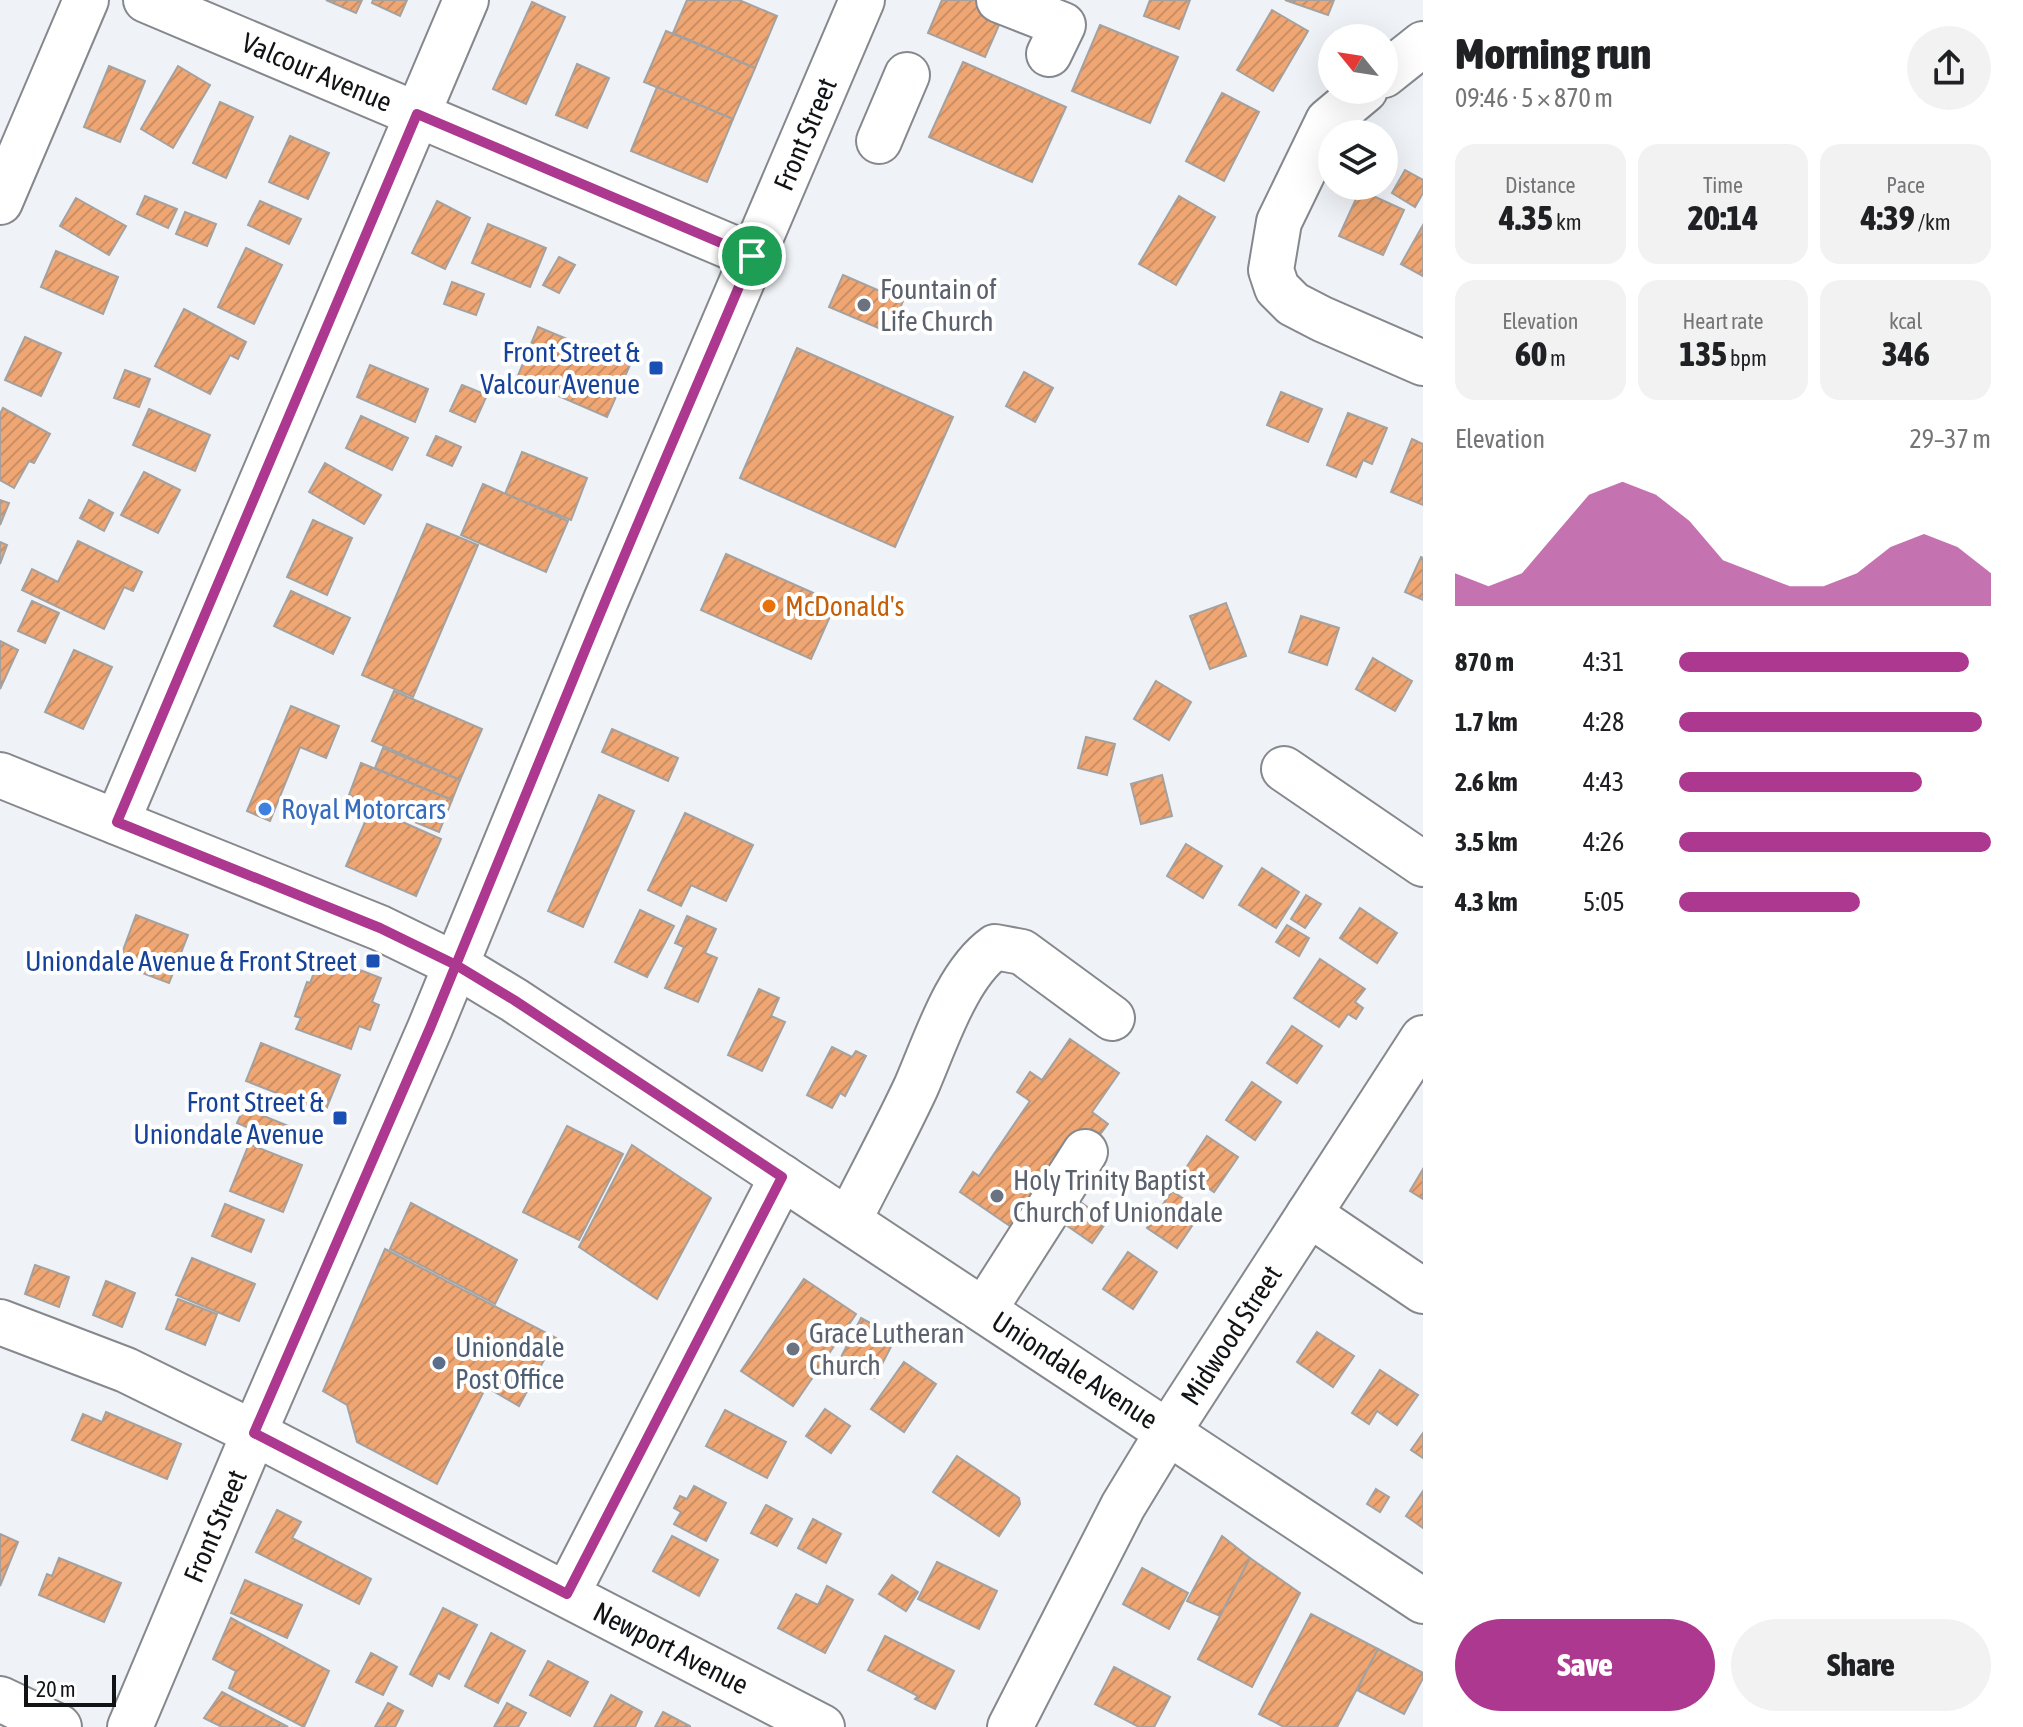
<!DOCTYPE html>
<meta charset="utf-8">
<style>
body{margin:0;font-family:"Asap Condensed",sans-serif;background:#f2f2f2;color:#202124;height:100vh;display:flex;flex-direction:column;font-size:30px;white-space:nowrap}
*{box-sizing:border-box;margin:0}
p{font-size:26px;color:#757577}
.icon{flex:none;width:44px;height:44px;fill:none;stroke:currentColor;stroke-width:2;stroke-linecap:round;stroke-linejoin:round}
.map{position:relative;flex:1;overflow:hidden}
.panel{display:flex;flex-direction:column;background:#fff;width:600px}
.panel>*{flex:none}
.needle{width:52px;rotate:300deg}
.controls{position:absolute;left:1318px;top:24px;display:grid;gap:16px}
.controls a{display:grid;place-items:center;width:80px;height:80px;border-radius:50%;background:#fff;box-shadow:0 8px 32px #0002;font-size:40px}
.scale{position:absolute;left:24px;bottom:20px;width:92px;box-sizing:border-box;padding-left:8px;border:4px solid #121315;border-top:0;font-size:22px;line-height:28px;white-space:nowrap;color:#121315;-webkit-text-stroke:6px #fff;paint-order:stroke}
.pin{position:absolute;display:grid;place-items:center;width:68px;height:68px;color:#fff;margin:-34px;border:4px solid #fff;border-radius:50%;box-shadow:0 2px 8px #0007}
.round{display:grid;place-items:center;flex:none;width:84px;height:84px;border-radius:42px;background:#f2f2f2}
.summary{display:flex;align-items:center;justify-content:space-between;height:136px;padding:0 32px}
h1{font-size:44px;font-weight:800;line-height:60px}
.figures{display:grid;grid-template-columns:repeat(3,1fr);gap:12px;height:136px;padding:8px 32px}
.figures div{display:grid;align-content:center;border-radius:20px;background:#f2f2f2;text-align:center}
.figures b{font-size:34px;font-weight:800}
.figures small{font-size:22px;font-weight:400}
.figures p{font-size:22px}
.chart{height:224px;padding:16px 32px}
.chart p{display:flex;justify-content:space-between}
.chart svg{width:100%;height:144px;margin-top:8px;fill:#ad3890;opacity:.7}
.primary-button{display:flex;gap:16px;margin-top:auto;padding:16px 32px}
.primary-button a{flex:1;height:92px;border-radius:48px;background:#ad3890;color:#fff;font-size:32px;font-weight:800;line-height:92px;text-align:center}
.primary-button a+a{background:#f2f2f2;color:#202124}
ul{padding:0 32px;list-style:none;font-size:26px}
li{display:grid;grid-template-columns:128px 96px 1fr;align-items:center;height:60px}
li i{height:20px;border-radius:10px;background:#ad3890}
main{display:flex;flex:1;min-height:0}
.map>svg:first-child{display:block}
.building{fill:url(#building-hatch);stroke:#a5a19f;stroke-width:2}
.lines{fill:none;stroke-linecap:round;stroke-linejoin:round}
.minor-casing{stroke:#85888c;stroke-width:48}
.major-casing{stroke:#85888c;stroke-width:48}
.minor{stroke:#fff;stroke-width:44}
.major{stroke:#fff;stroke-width:44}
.route-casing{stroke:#fff;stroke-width:16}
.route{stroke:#ad3890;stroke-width:10}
.worship-dot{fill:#6b7280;stroke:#fff;stroke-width:3}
.transit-dot{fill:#1a4fb4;stroke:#fff;stroke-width:3}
.food-dot{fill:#e8710a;stroke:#fff;stroke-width:3}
.shop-dot{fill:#3f7fe0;stroke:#fff;stroke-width:3}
.service-dot{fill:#5c6f8a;stroke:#fff;stroke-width:3}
.labels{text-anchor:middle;stroke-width:8;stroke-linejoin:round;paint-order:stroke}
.street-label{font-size:28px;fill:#121315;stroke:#fff}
.worship-label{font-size:28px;fill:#5b616d;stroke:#fff;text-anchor:start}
.transit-label{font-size:28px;fill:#164399;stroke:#fff;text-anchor:end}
.food-label{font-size:28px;fill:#c56008;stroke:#fff;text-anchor:start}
.shop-label{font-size:28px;fill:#366cbe;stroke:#fff;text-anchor:start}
.service-label{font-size:28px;fill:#4e5e75;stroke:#fff;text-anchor:start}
</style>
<main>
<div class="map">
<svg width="1423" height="1727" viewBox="0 0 1423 1727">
<defs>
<pattern id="building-hatch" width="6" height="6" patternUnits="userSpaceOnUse" patternTransform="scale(2)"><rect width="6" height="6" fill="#efa672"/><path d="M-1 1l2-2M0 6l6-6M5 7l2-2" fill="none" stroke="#cc8e62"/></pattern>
</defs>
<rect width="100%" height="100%" fill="#eff2f6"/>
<g class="building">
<polygon points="326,0 362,0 356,13"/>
<polygon points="373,0 407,0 400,16 372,3"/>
<polygon points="687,0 739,0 777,16 755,68 673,33"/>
<polygon points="942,0 985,0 1006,9 985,57 928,33"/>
<polygon points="1150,0 1190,0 1179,29 1144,16"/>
<polygon points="1285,0 1334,0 1328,15"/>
<polygon points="532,2 565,17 526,104 493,89"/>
<polygon points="1272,10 1308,31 1273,91 1237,70"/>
<polygon points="1100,25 1178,57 1150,123 1072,91"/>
<polygon points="666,31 755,68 733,119 644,82"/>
<polygon points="963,62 1066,107 1032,182 929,137"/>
<polygon points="577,64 609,78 587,128 556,115"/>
<polygon points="109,66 145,81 120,142 84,127"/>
<polygon points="178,66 210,85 173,148 141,129"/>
<polygon points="657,87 733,119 707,182 631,151"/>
<polygon points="1222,93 1259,112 1224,181 1186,161"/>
<polygon points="220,102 253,117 226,178 193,163"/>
<polygon points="290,136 329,153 308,199 269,182"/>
<polygon points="1405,170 1423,180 1423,193 1415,207 1392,193"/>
<polygon points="1360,190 1404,210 1383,255 1339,236"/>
<polygon points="145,196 177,209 168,228 137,214"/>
<polygon points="1179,196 1215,217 1176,285 1139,264"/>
<polygon points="76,198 126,226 109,255 60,226"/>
<polygon points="260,201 301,219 289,244 248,225"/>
<polygon points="437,201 470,218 445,269 412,253"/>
<polygon points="185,212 216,224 207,246 176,234"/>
<polygon points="488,224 546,248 530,287 472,263"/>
<polygon points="1423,225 1423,276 1401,264"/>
<polygon points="246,248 282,265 254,324 218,307"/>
<polygon points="56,251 118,277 103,314 41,287"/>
<polygon points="559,257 575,265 559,293 543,285"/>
<polygon points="843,275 903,301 890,333 829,307"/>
<polygon points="452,282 484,294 476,315 444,304"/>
<polygon points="184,309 246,342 238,359 230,355 210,394 155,366"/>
<polygon points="538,327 630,365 607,417 517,378"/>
<polygon points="25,337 61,353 41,396 5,380"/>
<polygon points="797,348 953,417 895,547 740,478"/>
<polygon points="370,365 428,389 415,422 357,397"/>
<polygon points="125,370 150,379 139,407 114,398"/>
<polygon points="1024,372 1053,388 1035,422 1006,406"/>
<polygon points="462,385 487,395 475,422 450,411"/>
<polygon points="1281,392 1322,409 1308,442 1267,425"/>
<polygon points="3,408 50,434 34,463 29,461 14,488 0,480 0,414"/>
<polygon points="149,409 210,435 195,471 133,445"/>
<polygon points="1348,413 1387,428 1372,464 1363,460 1356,477 1327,465"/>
<polygon points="361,416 408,438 392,470 346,448"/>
<polygon points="436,436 461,447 452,466 427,455"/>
<polygon points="1412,439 1423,444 1423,505 1391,492"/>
<polygon points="522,452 587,478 571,520 505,494"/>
<polygon points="325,463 381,495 364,524 309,492"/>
<polygon points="144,472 180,490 158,533 121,515"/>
<polygon points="483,484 568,521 546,572 461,535"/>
<polygon points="0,500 9,503 0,525"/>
<polygon points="89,500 113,513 104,531 80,518"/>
<polygon points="313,520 352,538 327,595 287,577"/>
<polygon points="427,524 478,545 413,697 362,675"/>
<polygon points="78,541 142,572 133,591 124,587 104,629 22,590 32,569 58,582"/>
<polygon points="0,542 7,545 0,564"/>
<polygon points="726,554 836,603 811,659 701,610"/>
<polygon points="1421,557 1423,558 1423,600 1405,592"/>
<polygon points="291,591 350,618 333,654 274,626"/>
<polygon points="32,601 59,613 45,643 18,631"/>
<polygon points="1226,603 1246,656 1210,669 1190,616"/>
<polygon points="1301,616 1339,628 1327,665 1289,652"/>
<polygon points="0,641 18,650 0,689"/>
<polygon points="74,650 112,667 83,729 45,712"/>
<polygon points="1373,658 1412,681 1395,711 1356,689"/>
<polygon points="1156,681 1191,702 1169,740 1134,719"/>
<polygon points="394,691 482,729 460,780 372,741"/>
<polygon points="291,706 339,726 326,758 300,747 270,821 247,811"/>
<polygon points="612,729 678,758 668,781 602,752"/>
<polygon points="1086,737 1115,744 1107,775 1078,768"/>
<polygon points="383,748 460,780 452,800 375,768"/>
<polygon points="361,763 452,800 439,832 349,795"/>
<polygon points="1162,775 1172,816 1141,824 1131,784"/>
<polygon points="599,795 634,811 583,927 548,911"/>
<polygon points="371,808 441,839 416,896 346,866"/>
<polygon points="685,813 753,845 726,901 691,885 681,906 648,890"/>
<polygon points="1186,844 1222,866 1203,898 1167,876"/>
<polygon points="1262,868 1299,892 1276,928 1239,905"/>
<polygon points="1306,895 1321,904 1305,928 1291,919"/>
<polygon points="1360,908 1397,933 1377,963 1340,938"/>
<polygon points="640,910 674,926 647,977 615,962"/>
<polygon points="136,915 188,935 169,983 118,964"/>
<polygon points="687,916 716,929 705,953 717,958 698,1002 665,988 684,947 675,943"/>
<polygon points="1287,925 1309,938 1299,956 1276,942"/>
<polygon points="321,955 381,978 372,1002 379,1005 370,1030 359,1026 351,1049 296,1029 301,1018 295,1016 307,982 310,983"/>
<polygon points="1320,959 1365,989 1355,1002 1363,1008 1356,1019 1348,1014 1339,1027 1294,998"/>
<polygon points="759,989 779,998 771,1016 785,1022 762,1071 728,1055"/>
<polygon points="1292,1026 1322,1046 1297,1083 1267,1063"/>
<polygon points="1070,1039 1119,1073 1092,1112 1108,1124 1023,1235 960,1192 973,1172 979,1176 1030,1101 1017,1092 1030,1072 1042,1080"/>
<polygon points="261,1043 340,1075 325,1112 246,1081"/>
<polygon points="832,1047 852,1057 856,1051 866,1056 845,1096 840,1093 832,1108 807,1095"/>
<polygon points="1252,1082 1281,1102 1255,1140 1226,1120"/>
<polygon points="244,1108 296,1129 290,1145 237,1123"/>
<polygon points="567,1126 623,1154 579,1240 523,1212"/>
<polygon points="1207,1136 1238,1157 1214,1192 1184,1171"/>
<polygon points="249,1144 302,1165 283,1212 230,1191"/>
<polygon points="632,1145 711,1198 657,1299 579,1247"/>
<polygon points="1423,1169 1423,1199 1410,1191"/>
<polygon points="1172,1191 1202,1211 1177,1248 1147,1228"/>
<polygon points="411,1203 517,1260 495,1304 390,1249"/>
<polygon points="1082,1203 1107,1221 1092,1243 1066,1225"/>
<polygon points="225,1204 264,1220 251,1252 212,1236"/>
<polygon points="385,1249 556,1338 519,1406 486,1387 437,1484 357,1442 347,1405 323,1391"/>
<polygon points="1128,1252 1157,1272 1133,1309 1103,1289"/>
<polygon points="192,1258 255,1284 239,1321 176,1295"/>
<polygon points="35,1265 69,1277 59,1307 25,1294"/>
<polygon points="804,1279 856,1314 793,1406 741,1371"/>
<polygon points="106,1281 135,1293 122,1327 93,1315"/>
<polygon points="178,1299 217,1314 205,1345 166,1329"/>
<polygon points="861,1318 896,1337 875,1378 840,1359"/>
<polygon points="1317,1332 1354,1356 1333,1387 1297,1362"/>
<polygon points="904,1362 936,1384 904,1432 871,1409"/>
<polygon points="1380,1370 1418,1395 1397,1425 1377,1411 1369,1424 1352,1413"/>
<polygon points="825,1409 850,1426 831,1453 806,1436"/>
<polygon points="725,1410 786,1442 767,1478 706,1446"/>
<polygon points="106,1412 181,1444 167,1479 72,1440 83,1414 102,1422"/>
<polygon points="1423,1433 1423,1458 1411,1450"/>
<polygon points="957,1456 1019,1498 1020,1504 999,1536 933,1492"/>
<polygon points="694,1486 726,1503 706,1541 674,1524 681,1512 674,1508 680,1496 687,1499"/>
<polygon points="1376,1489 1389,1497 1380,1512 1367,1504"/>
<polygon points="1423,1491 1423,1528 1406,1516"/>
<polygon points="766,1505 792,1519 777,1546 751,1533"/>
<polygon points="277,1510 301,1522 292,1538 371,1579 359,1604 256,1552"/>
<polygon points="813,1519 841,1534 826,1563 798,1548"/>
<polygon points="0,1534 18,1542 0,1586"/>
<polygon points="672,1536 718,1560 699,1596 653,1571"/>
<polygon points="1222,1536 1250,1558 1220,1616 1187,1601"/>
<polygon points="59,1558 121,1583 104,1622 39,1595 47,1574 52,1576"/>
<polygon points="1250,1558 1300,1593 1252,1687 1198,1659"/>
<polygon points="937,1562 997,1591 979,1629 918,1599"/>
<polygon points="1142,1568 1188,1593 1169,1629 1123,1604"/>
<polygon points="892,1575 918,1592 906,1611 879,1594"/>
<polygon points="245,1580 302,1605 287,1638 231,1613"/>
<polygon points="827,1586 853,1600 825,1653 778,1628 796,1594 818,1605"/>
<polygon points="443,1608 477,1625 449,1679 438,1673 432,1686 410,1674"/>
<polygon points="1311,1614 1378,1649 1337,1727 1284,1727 1259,1714"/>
<polygon points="231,1618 329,1671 304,1727 229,1688 236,1671 213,1659"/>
<polygon points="491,1633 525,1651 498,1703 465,1686"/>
<polygon points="885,1636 954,1671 935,1709 915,1699 918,1696 868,1670"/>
<polygon points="1378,1649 1423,1673 1423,1678 1404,1714 1357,1690"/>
<polygon points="371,1653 397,1667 383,1695 356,1682"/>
<polygon points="548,1661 588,1682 570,1716 530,1695"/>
<polygon points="1114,1667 1170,1697 1154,1727 1139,1727 1095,1704"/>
<polygon points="222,1692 288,1727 222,1727 204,1718"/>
<polygon points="611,1695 642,1712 635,1727 594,1727"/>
<polygon points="388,1703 403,1711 395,1727 375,1727"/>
<polygon points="507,1703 526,1713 518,1727 494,1727"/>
<polygon points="663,1712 690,1726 690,1727 655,1727"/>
</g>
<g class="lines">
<g class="minor-casing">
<g id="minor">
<polyline points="146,0 752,256"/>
<polyline points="999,0 1063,25 1049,54"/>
<polyline points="1384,75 1423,44"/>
<polyline points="1365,90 1328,121 1279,222 1271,270 1277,288 1293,304 1322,319 1423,363"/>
<polyline points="879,141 907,75"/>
<polyline points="0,202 86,0"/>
<polyline points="1284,769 1423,864"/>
<polyline points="117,822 466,0"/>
<polyline points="1309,1214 1423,1291"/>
<path d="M849 1220C871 1176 895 1132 916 1087 935 1044 956 975 995 947L1022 952 1112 1018"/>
<polyline points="984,1310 1085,1152"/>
<polyline points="0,1322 126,1370 254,1433 822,1727"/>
<polyline points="567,1594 782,1177"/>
<polyline points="0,1699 59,1727"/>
<polyline points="1010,1727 1123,1506 1168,1432 1423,1038"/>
</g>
</g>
<g class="major-casing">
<g id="major">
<polyline points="0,775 380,928 456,965 514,1000 1423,1601"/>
<polyline points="130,1727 254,1433 430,1028 606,600 862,0"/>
</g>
</g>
<use href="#minor" class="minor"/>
<use href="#major" class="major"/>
</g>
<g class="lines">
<g class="route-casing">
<path id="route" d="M752 256C692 398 630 539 572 682L430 1028 254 1433 567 1594 782 1177 514 1000 456 965 380 928 117 822 417 114 752 256"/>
</g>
<use href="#route" class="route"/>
</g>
<g class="worship-dot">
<circle cx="864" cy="305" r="8"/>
<circle cx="997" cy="1196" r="8"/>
<circle cx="793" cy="1349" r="8"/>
</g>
<g class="transit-dot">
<rect x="648" y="360" width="16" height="16" rx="4"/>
<rect x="365" y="953" width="16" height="16" rx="4"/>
<rect x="332" y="1110" width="16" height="16" rx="4"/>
</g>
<circle class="food-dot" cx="769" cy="606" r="8"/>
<circle class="shop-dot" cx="265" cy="809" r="8"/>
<circle class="service-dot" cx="439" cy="1363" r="8"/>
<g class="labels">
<g class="street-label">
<text transform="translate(317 72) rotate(23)" y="10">Valcour Avenue</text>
<text transform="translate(805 134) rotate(-67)" y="10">Front Street</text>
<text transform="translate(1231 1335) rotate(-57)" y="10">Midwood Street</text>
<text transform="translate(1075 1370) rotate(33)" y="10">Uniondale Avenue</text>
<text transform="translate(215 1526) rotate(-67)" y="10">Front Street</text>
<text transform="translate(671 1648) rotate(27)" y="10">Newport Avenue</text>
</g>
<g class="worship-label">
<text x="880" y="299">Fountain of<tspan x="880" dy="32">Life Church</tspan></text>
<text x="1013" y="1190">Holy Trinity Baptist<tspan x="1013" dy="32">Church of Uniondale</tspan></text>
<text x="809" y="1343">Grace Lutheran<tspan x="809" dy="32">Church</tspan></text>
</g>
<g class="transit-label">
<text x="640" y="362">Front Street &amp;<tspan x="640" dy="32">Valcour Avenue</tspan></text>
<text x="357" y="971">Uniondale Avenue &amp; Front Street</text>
<text x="324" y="1112">Front Street &amp;<tspan x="324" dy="32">Uniondale Avenue</tspan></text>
</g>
<g class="food-label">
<text x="785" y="616">McDonald's</text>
</g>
<g class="shop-label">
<text x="281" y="819">Royal Motorcars</text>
</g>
<g class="service-label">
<text x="455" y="1357">Uniondale<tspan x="455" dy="32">Post Office</tspan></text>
</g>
</g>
</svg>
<div class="controls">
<a><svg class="needle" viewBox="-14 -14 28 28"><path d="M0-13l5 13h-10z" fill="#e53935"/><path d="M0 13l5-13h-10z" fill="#757577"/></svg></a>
<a><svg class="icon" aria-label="layers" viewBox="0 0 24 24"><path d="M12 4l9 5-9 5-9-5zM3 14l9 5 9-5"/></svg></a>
</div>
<div class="scale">20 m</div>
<div class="pin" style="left:752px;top:256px;background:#1e9e55"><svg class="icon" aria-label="arrive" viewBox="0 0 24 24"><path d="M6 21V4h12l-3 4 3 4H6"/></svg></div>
</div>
<section class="panel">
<div class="summary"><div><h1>Morning run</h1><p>09:46 · 5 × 870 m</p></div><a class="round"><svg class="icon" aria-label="share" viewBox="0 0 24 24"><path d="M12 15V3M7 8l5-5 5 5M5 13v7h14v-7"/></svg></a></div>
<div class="figures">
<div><p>Distance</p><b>4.35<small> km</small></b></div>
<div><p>Time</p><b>20:14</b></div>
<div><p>Pace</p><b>4:39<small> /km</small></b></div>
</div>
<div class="figures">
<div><p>Elevation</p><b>60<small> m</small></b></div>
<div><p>Heart rate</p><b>135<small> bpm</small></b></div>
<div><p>kcal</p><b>346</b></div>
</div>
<div class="chart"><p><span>Elevation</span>29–37 m</p>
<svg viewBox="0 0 160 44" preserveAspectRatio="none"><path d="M0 44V34L10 38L20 34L30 22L40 10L50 6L60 10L70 18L80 30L90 34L100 38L110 38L120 34L130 26L140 22L150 26L160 34V44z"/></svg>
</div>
<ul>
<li><b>870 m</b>4:31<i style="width:93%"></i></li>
<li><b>1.7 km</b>4:28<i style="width:97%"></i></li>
<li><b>2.6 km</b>4:43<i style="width:78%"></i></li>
<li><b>3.5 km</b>4:26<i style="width:100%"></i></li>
<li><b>4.3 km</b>5:05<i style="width:58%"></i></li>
</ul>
<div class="primary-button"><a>Save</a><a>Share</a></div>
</section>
</main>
